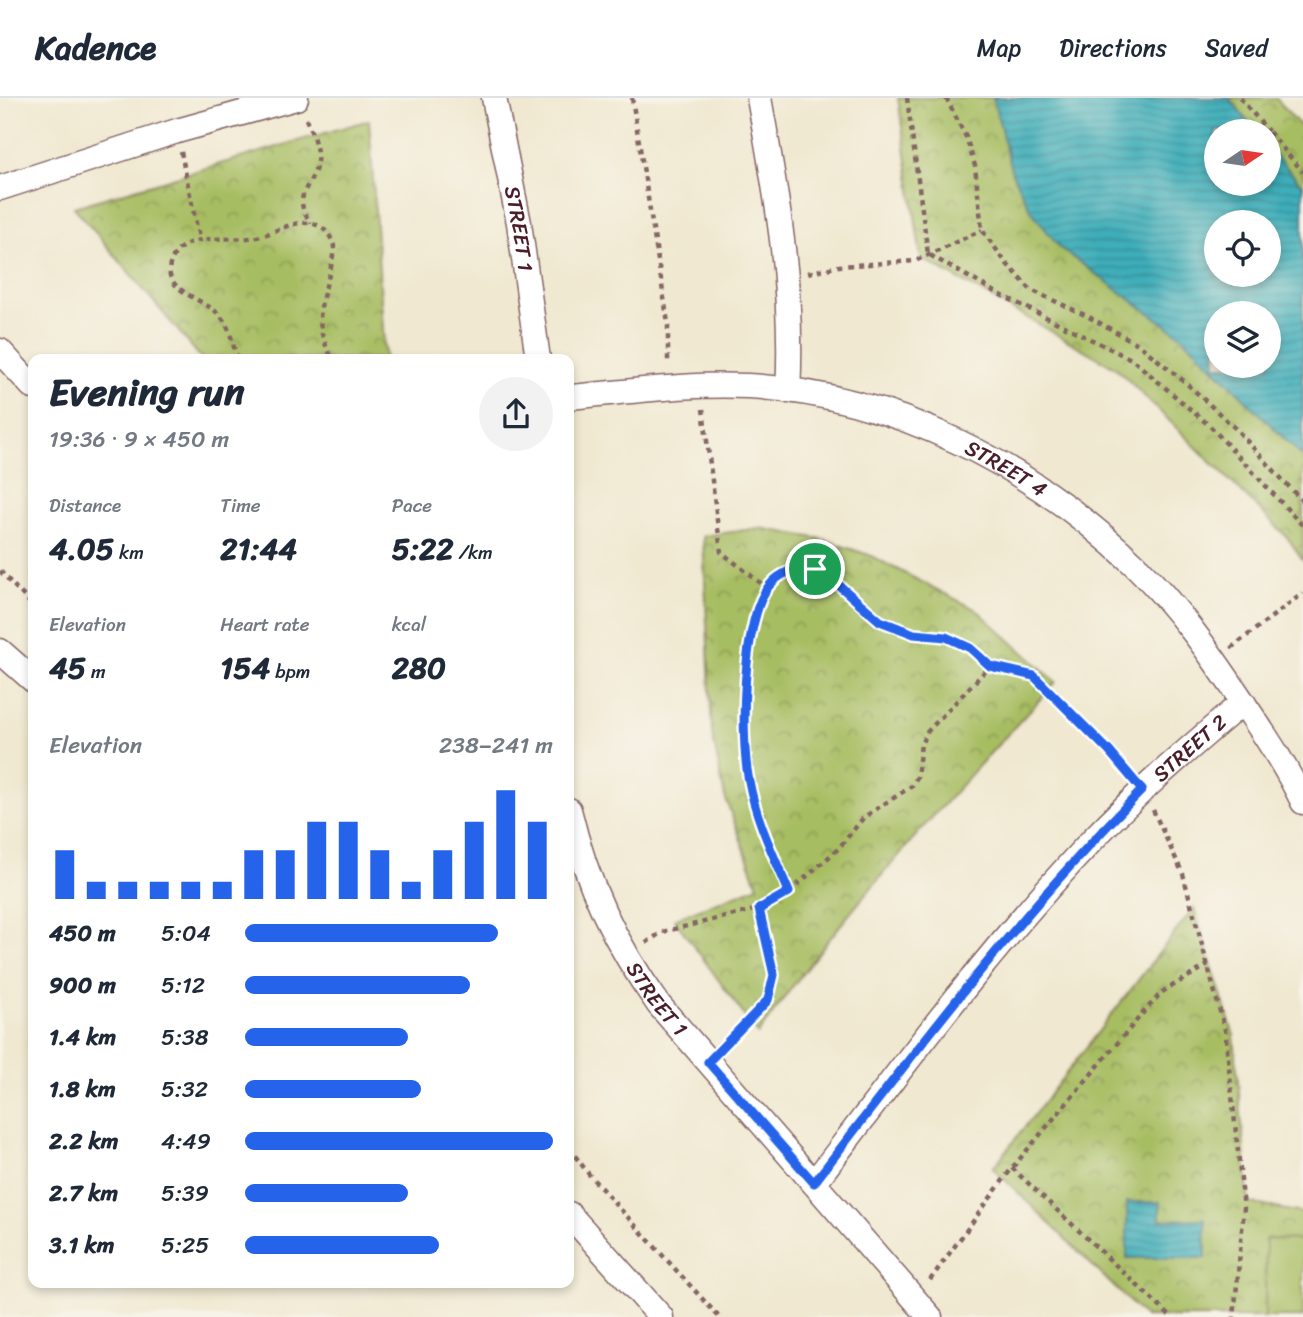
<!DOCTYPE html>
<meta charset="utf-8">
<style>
body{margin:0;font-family:Sriracha,sans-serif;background:#f2f2f3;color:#1f2937;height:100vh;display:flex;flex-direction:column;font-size:26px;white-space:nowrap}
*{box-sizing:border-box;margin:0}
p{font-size:23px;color:#747a83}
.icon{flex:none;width:38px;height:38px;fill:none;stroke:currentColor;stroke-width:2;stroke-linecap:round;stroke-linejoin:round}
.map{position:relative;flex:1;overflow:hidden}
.drawer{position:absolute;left:28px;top:256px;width:546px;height:934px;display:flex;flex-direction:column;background:#fff;border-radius:14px;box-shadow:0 4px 10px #0003}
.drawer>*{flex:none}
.needle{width:46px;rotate:77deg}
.controls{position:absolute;left:1204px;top:21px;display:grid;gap:14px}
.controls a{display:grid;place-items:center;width:77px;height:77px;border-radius:50%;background:#fff;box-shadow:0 4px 10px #0003;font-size:35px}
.pin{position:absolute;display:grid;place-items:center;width:60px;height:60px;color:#fff;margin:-30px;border:4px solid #fff;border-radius:50%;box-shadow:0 2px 7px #0007}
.round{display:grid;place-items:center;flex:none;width:74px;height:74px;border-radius:37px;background:#f2f2f3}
.summary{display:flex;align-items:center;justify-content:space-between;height:119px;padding:0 21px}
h1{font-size:38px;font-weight:700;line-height:52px}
.figures{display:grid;grid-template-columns:repeat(3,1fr);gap:10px;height:119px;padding:7px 21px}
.figures div{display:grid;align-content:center}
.figures b{font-size:30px;font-weight:700}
.figures small{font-size:19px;font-weight:400}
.figures p{font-size:19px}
.chart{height:196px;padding:14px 21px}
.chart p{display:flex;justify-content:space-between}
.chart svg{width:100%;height:126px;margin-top:7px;stroke:#2563eb;stroke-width:6}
ul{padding:0 21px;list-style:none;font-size:23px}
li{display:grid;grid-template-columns:112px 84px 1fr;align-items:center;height:52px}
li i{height:18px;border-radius:9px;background:#2563eb}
header{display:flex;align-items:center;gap:42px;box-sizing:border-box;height:98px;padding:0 35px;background:#fff;border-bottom:2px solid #e0e1e3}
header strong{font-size:33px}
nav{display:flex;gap:38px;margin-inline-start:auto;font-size:24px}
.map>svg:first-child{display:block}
.park{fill:url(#park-crowns);stroke:#786e46;stroke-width:2;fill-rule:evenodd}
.pitch{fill:#a7bd62;stroke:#786e46;stroke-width:2}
.water{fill:url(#water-rules);stroke:#446672;stroke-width:2;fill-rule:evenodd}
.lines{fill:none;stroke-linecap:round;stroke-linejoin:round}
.minor-casing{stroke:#846565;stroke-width:27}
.path{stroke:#846565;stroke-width:4.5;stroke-dasharray:5 5;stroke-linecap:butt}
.minor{stroke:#fff;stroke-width:24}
.route-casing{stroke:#fff;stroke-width:14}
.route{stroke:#2563eb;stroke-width:9}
.labels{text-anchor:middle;stroke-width:7;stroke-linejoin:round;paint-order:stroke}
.street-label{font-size:21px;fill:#4a1f2b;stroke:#f7f3e8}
</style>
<header>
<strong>Kadence</strong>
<nav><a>Map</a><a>Directions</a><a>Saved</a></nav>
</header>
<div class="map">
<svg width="1303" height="1219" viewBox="0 0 1303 1219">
<defs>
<pattern id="park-crowns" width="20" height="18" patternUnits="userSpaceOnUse" patternTransform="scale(1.75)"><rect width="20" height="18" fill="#a7bd62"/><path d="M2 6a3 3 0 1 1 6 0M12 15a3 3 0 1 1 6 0" fill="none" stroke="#8a9951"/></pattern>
<pattern id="water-rules" width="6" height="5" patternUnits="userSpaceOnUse" patternTransform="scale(1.75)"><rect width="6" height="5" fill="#3eaeba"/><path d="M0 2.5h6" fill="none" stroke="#368d97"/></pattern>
</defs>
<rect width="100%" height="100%" fill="#f7f3e8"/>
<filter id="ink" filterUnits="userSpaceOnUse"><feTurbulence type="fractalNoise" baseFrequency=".0143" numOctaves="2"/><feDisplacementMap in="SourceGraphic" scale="14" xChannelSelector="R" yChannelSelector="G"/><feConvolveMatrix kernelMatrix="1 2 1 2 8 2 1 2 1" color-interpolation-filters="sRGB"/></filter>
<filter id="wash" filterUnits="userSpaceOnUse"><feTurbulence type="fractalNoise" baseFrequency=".00686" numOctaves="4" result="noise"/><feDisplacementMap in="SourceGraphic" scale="28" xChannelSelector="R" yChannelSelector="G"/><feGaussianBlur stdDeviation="1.57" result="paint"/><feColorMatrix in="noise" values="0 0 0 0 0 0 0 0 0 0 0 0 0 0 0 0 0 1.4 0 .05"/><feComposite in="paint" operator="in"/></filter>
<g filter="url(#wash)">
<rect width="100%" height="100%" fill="#f0e8d0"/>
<g class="park">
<path d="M898 0H1276L1303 31V462L1287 439 1116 270 921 160ZM1216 33H1269V86H1216ZM1216 124H1269V177H1216ZM1216 215H1269V268H1216Z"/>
<polygon points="369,22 385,261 202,261 74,109"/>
<path d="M760 430 821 441 869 457 977 512 1056 584C951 697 847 809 758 936L674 821 758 788 725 699 712 636 703 438Z"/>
<polygon points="1194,810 1234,938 1249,1105 1303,1115 1303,1219 1145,1219 993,1070"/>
</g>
<polygon class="pitch" points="1266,1141 1303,1142 1303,1219 1265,1219"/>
<g class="water">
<path d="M993 0H1229L1255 33H1216V86H1269V50L1303 88V359L1184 240 1060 150 1030 111 1012 75ZM1216 124H1269V177H1216ZM1216 215H1269V268H1216Z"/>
<polygon points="1127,1104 1160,1104 1160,1122 1205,1121 1206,1160 1127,1160"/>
</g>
</g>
<g filter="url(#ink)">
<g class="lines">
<g class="minor-casing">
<g id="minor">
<path id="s1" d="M494 0 519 125 538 261"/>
<path d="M759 0C777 98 794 194 788 293"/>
<polyline points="0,90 177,33 296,0"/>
<polyline points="0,253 33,289"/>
<path id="s2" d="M569 299C628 294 689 285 748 288 893 296 1032 368 1135 467 1178 509 1213 559 1246 609 1266 639 1287 670 1303 704"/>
<polyline points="0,553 33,582"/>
<path id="s3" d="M569 712C587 787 614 844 659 907L930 1219"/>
<path id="s4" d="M814 1085C904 967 992 848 1094 740 1141 691 1192 648 1243 604"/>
<polyline points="569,1116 661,1219"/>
</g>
</g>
<g class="path">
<polyline points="632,0 668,225 668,266"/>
<polyline points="907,0 928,156 997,195 1133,262 1211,329 1303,428"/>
<polyline points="946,0 966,39 975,68 982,132 1007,166 1031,192 1087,218 1138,246 1185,284 1235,330 1303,404"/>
<polyline points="1240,0 1268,33"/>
<path d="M306 21C311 34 319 50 317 64 314 89 289 96 311 125"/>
<polyline points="1269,34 1303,74"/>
<polyline points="181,54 200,144"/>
<polyline points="808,175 839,168 915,163 982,132"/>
<path d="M237 261C233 247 231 232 222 220 208 200 157 194 172 161 175 155 180 149 187 146 207 137 235 143 257 139 274 135 291 123 308 125 322 126 330 135 334 148 331 193 305 215 333 261"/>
<polyline points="703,311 721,454 767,490"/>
<polyline points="0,473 33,508"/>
<polyline points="1231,550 1303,495"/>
<polyline points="1153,712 1183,776 1225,932 1244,1110 1234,1219"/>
<polyline points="789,794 838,751 864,719 912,688 917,679 921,646 927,634 990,568"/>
<path d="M646 845 662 834 759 811 789 794C775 758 757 723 749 685 739 640 738 475 801 470 835 468 861 518 897 531 914 537 932 535 949 540 967 545 976 562 992 569 1006 574 1020 570 1033 577 1058 591 1109 653 1129 676"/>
<path d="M725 948C783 888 778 890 759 811"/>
<polyline points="569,1050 591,1079 719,1219"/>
<polyline points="1012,1070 1171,1219"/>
<polyline points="930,1182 1012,1070 1142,916 1162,894 1208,867"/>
</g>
<use href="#minor" class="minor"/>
</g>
</g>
<g class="lines" filter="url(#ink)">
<g class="route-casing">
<path id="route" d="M801 470 826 476 880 523 914 536 946 539 970 550 990 568 1034 578 1109 653 1142 692C1021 814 918 949 814 1085L708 964 768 902 774 877 759 811 789 794C774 758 756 722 749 683 740 642 742 521 769 488 778 477 788 473 801 470Z"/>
</g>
<use href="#route" class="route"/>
</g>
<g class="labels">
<g class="street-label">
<text dy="7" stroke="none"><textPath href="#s1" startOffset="133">STREET 1</textPath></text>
<text dy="7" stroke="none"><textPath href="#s2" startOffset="453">STREET 4</textPath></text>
<text dy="7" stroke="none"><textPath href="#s4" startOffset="576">STREET 2</textPath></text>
<text dy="7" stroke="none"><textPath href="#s3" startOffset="210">STREET 1</textPath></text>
</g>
</g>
</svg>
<div class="controls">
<a><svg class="needle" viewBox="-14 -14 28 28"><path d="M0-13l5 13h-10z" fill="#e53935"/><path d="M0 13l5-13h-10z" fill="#747a83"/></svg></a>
<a><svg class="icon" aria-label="locate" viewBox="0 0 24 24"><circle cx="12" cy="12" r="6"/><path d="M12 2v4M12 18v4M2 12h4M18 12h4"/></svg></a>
<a><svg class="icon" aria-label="layers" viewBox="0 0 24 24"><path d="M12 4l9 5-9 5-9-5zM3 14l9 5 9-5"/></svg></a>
</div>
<div class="pin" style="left:815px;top:471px;background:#1e9e55"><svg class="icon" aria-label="arrive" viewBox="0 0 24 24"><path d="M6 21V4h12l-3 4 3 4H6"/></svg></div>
<section class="drawer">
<div class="summary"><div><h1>Evening run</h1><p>19:36 · 9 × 450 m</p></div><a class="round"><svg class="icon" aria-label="share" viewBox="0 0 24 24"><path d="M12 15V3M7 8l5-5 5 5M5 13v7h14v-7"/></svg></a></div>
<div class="figures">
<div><p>Distance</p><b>4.05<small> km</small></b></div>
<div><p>Time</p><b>21:44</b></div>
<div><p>Pace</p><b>5:22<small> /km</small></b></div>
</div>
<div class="figures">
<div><p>Elevation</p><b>45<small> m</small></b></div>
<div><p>Heart rate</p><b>154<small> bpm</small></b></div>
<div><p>kcal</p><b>280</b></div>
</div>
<div class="chart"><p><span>Elevation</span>238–241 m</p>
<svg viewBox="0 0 160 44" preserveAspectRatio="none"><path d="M5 44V27M15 44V38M25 44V38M35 44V38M45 44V38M55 44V38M65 44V27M75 44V27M85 44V17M95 44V17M105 44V27M115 44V38M125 44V27M135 44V17M145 44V6M155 44V17"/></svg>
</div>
<ul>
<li><b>450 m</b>5:04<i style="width:82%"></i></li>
<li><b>900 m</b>5:12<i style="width:73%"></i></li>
<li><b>1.4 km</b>5:38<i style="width:53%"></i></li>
<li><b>1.8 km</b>5:32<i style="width:57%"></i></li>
<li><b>2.2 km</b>4:49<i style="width:100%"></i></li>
<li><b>2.7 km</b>5:39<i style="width:53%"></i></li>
<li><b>3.1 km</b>5:25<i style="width:63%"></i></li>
</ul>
</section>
</div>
